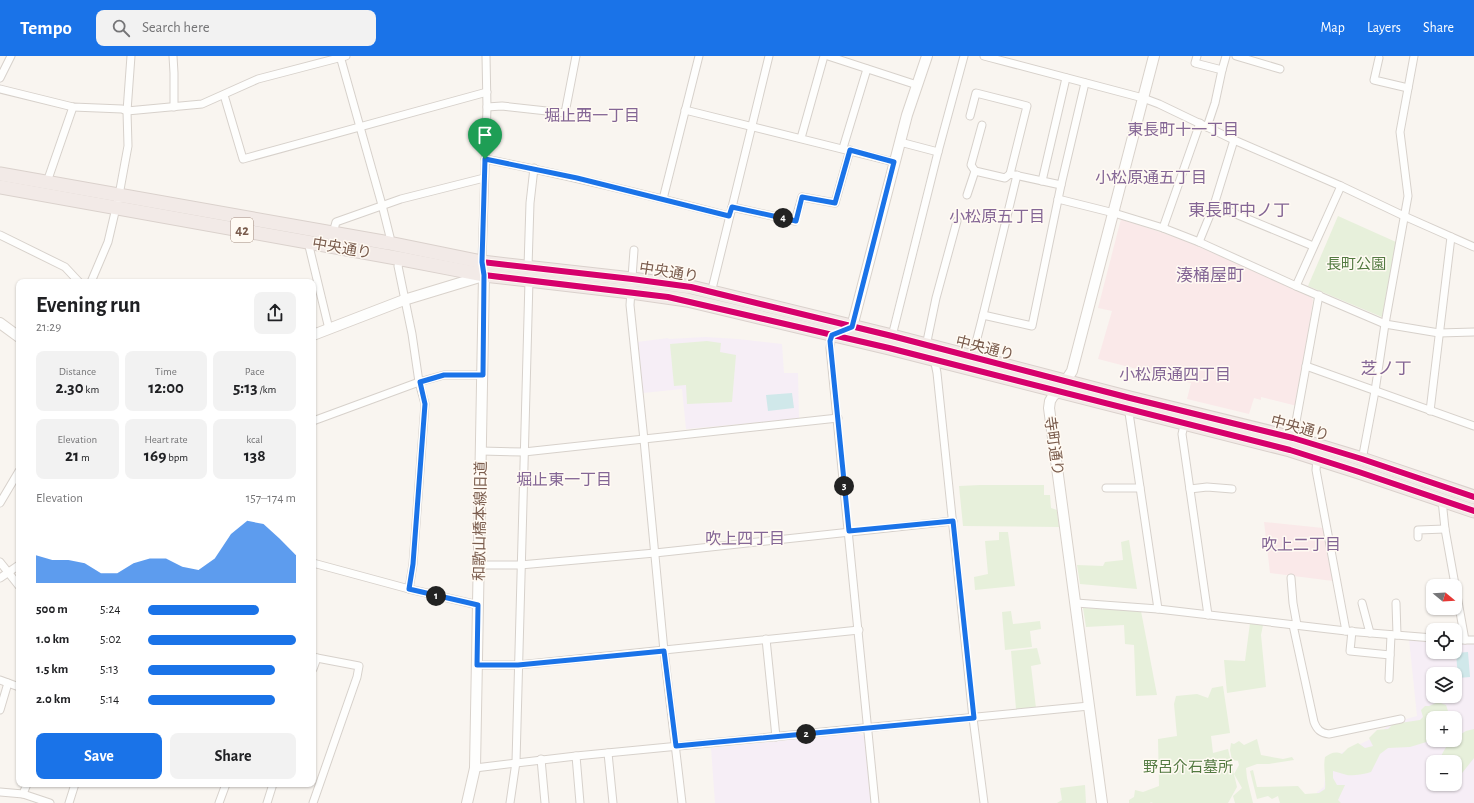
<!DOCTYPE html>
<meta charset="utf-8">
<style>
body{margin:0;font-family:"Alegreya Sans","Noto Sans JP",sans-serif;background:#f2f2f2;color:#202124;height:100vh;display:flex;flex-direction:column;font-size:15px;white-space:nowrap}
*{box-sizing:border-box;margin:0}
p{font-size:13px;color:#757577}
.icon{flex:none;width:22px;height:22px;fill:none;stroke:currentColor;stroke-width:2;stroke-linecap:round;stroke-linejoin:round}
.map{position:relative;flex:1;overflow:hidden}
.side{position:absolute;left:16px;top:223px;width:300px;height:508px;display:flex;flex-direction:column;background:#fff;border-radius:8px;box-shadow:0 1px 3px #0004}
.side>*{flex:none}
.needle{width:26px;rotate:108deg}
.controls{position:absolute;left:1426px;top:523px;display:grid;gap:8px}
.controls a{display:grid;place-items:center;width:36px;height:36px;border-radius:8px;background:#fff;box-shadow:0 1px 3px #0004;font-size:20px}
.pin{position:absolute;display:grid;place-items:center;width:34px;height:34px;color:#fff;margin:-41px -17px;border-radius:50% 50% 50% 0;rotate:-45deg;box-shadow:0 0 4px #0007}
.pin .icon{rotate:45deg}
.km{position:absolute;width:20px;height:20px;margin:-10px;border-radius:50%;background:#222;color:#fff;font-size:11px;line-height:20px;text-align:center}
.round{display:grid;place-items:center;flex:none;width:42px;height:42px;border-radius:8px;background:#f2f2f2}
.summary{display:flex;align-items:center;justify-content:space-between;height:68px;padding:0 20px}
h1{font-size:22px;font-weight:700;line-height:30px}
.metrics{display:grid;grid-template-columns:repeat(3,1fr);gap:6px;height:68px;padding:4px 20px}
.metrics div{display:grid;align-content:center;border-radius:8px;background:#f2f2f2;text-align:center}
.metrics b{font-size:17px;font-weight:700}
.metrics small{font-size:11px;font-weight:400}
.metrics p{font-size:11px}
.chart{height:112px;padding:8px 20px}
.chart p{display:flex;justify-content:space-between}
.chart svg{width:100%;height:72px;margin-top:4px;fill:#1a73e8;opacity:.7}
.primary-button{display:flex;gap:8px;margin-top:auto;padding:8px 20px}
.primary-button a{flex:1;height:46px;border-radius:8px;background:#1a73e8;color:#fff;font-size:16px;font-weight:700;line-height:46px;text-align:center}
.primary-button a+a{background:#f2f2f2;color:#202124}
ul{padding:0 20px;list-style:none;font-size:13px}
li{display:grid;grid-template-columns:64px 48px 1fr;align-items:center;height:30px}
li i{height:10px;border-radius:5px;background:#1a73e8}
header{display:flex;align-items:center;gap:24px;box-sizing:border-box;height:56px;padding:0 20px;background:#1a73e8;color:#fff}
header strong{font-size:19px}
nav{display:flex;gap:22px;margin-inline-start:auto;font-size:14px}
.search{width:280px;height:36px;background:#f2f2f2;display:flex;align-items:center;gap:10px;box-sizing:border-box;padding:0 14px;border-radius:8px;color:#757577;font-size:15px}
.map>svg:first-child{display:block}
.education{fill:#f6eef6;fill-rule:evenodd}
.medical{fill:#fae9e9}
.green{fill:#e7f0db}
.water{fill:#d0e8ea}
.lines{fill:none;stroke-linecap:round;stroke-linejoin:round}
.street-casing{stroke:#d7d1cb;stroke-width:9}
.secondary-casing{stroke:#d9d2cb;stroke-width:12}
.highway-casing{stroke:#dad1cc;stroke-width:15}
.street{stroke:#fefefd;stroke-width:7}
.secondary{stroke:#fefefd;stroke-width:10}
.highway{stroke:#f2eae7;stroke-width:13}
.cycleway-casing{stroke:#fffaf3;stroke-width:8}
.cycleway{stroke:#d6006c;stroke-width:6}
.route-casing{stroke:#fff;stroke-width:8}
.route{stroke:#1a73e8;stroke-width:5}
.labels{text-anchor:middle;stroke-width:3;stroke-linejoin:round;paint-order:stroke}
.shield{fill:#fffaf3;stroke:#a28b7f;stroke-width:1}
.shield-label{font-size:14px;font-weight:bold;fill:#7a5c4d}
.street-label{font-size:15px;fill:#7a5c4d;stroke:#fffaf3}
.park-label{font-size:15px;fill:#537a41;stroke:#fffaf3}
.neighbourhood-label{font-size:16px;fill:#846695;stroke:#fffaf3}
.quarter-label{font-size:17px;fill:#846695;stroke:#fffaf3}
</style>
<header>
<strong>Tempo</strong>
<div class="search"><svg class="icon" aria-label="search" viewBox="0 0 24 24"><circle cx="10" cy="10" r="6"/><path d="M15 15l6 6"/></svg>Search here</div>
<nav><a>Map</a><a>Layers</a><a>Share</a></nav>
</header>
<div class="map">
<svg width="1474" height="747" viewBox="0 0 1474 747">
<rect width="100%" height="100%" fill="#f9f5f0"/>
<g class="education">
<polygon points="705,281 738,283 782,288 784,317 798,317 799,363 686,373 682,333 643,337 637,286 668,282 669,283"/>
<path d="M1409 583 1433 586V596H1455V588H1474V747H1318L1317 736 1324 731 1327 704 1379 679 1389 668 1417 660ZM1433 618H1455V640H1433ZM1433 662H1455V684H1433ZM1433 706H1455V728H1433Z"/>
<polygon points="858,677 865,680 872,747 715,747 711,692"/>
</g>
<g class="medical">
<polygon points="1121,163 1184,184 1311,241 1313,244 1297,350 1261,341 1261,344 1254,342 1249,358 1187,343 1191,327 1098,303 1112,255 1098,252"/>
<polygon points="1264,466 1323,472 1333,525 1270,517"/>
</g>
<g class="green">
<polygon points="1338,160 1396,186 1382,261 1308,230"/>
<polygon points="707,285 721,287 720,296 736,299 732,346 687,348 686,329 674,330 670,288"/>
<polygon points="980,429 1044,429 1044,439 1050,439 1051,452 1057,454 1059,471 963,470 959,430"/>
<polygon points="999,476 1008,476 1015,530 975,534 974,521 988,518 985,485 999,484"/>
<polygon points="1129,484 1137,533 1080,528 1077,509 1103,510 1105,506 1123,504 1121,486"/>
<polygon points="1083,552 1141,555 1157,639 1136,640 1134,589 1125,588 1124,569 1086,571"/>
<polygon points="1011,555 1013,568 1040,565 1041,573 1030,575 1032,591 1005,594 1002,556"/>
<polygon points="1250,567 1263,569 1261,579 1266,631 1227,637 1224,604 1245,605"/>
<polygon points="1037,592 1041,608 1031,610 1036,652 1016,653 1011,595"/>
<polygon points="1223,630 1230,677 1211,680 1213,697 1228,693 1237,731 1228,747 1153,747 1150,746 1151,747 1129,747 1129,744 1134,741 1135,734 1143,736 1159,730 1158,683 1177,680 1174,648 1176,640 1197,638 1208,642 1212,632"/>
<path d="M1438 646 1446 649 1449 658V662H1433V684L1410 691 1388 692 1380 698 1371 716C1366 718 1351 720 1347 719 1342 718 1338 716 1333 715V722L1337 729H1345L1338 744 1341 747H1280L1278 740 1272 743 1268 740 1257 743 1250 715 1253 714 1257 731 1298 730 1305 738 1319 737 1325 733C1326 722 1323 712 1325 701 1331 697 1335 695 1342 698L1348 692 1358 687 1365 692 1373 690 1369 682 1377 674 1388 673 1393 668 1420 664 1423 661 1421 654 1425 650H1429Z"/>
<path d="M1474 673V702L1455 726V706H1439C1442 697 1446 690 1452 684H1455L1456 681 1466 675Z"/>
<polygon points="1257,683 1261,699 1283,703 1292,701 1294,704 1269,708 1257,708 1246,712 1247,722 1253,747 1235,747 1233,740 1242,732 1234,718 1239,709 1238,705 1232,704 1230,694 1231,687 1234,688 1239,685 1244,689"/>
<polygon points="1085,729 1086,747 1057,747 1062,744 1060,732"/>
</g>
<g class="water">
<polygon points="792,337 794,352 768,355 766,339"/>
<polygon points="1468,596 1470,621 1458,622 1456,597"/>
</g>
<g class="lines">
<g class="street-casing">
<g id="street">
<polyline points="173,0 174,17 174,51"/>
<polyline points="340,0 382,149 390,181 389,187"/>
<polyline points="828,0 917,29"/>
<polyline points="984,0 1143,42 1159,48 1234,84 1341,130 1404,160 1474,191"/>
<polyline points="1197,0 1195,7 1222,14 1226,0"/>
<polyline points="1236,0 1280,13"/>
<polyline points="1379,2 1374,24 1408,32"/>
<polyline points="0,22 11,0"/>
<polyline points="0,33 73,51 122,53 127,55 202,48 258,23 346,0"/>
<polyline points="224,39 243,103 487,36"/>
<polyline points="487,51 502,50 565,57 576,0"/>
<polyline points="685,54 894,106"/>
<polyline points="970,60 976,37 1027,50 1010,118 1061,129"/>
<polyline points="1207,71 1215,47 1222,14"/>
<polyline points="801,82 824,0"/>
<polyline points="900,86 938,96"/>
<polyline points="843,92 867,13"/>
<path d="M485 103C567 119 648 139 729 160"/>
<polyline points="975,115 971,109 982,69"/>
<polyline points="1042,125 1066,22"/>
<polyline points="47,126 73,51"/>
<polyline points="967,139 975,115 1005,122 1010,118"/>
<polyline points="663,143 699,0"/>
<polyline points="1058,143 1114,157 1163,172 1199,186 1296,230 1385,268 1439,277 1474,276"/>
<polyline points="1214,149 1313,190"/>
<polyline points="732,151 795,165 802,141 835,147 850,94"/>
<polyline points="1163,172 1200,67"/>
<polyline points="333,177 336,166 401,143 484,122"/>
<polyline points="0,179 65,211 79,226"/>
<polyline points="308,186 329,273"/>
<polyline points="1199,186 1214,149 1234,84"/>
<polyline points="634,194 630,249 644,384 664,595 682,747"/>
<polyline points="402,203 398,210 412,278 419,326 425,348 413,508 409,533"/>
<polyline points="482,206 487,51 486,0"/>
<polyline points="528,211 530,147 534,112"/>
<polyline points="91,226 108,186 119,139 128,90 127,55 131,0"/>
<polyline points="1296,230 1341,130"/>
<polyline points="711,237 769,0"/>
<polyline points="983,259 1017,119"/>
<polyline points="832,279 830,292 875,747"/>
<polyline points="892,280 938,96 964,0"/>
<polyline points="927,292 926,290 936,242 957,165"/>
<polyline points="934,302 937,317 973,662 984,747"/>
<polyline points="972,302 983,259 1032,270 1061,129 1085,27"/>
<polyline points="1306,310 1474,370"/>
<polyline points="1128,350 1158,553"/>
<polyline points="1430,355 1451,181"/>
<polyline points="313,365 419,326 444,319 483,319"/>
<polyline points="1185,365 1182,378 1208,559"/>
<polyline points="1293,382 1319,239"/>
<polyline points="481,395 524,396 838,362"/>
<polyline points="1317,403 1316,414 1346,575"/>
<polyline points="1362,404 1375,335 1385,268 1408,140 1400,76 1414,0"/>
<polyline points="1106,432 1140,432"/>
<polyline points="1190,433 1207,431 1232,433"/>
<polyline points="1442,444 1445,473 1465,584"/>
<polyline points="0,447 19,415"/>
<polyline points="1418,481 1418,474 1445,473"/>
<polyline points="0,506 19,530"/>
<polyline points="313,507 409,533 478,549"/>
<polyline points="479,509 520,509 655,497 953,465"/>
<polyline points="0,522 19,509"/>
<polyline points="1291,522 1293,547 1297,569"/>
<polyline points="1076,547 1158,553 1346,575 1433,582"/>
<polyline points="1362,547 1370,577"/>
<polyline points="1396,547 1397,579"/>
<path d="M1293 569 1314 666C1317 674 1321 677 1329 678L1401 663"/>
<polyline points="1352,575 1350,595 1390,599"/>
<polyline points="766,583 776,681"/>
<polyline points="1455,584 1474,584"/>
<polyline points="477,609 518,609 859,574"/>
<polyline points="313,613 317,602 313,601"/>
<polyline points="1389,623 1391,579"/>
<polyline points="0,624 19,631"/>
<polyline points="0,654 8,627"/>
<polyline points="608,697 613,747"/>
<polyline points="576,700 580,747"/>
<polyline points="541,703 545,747"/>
<polyline points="475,712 576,700 1089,650"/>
<polyline points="0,736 23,738 50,747"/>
<polyline points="23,738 27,728"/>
<polyline points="69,747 75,728"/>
<polyline points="219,747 226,728"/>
<polyline points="267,747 273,728"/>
<polyline points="313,747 357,621 359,610 317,602"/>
<polyline points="510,747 516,706 529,224"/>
</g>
</g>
<g class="secondary-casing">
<g id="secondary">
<polyline points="0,267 19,281"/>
<polyline points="846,273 852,271 907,59 927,0"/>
<polyline points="313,279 404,244 483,220"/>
<polyline points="467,747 475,712 484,219 483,213"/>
<polyline points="1102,747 1049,352 1050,345 1053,340 1059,335 1072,315 1154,0"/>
</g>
</g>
<g class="highway-casing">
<g id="highway">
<polyline points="0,118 389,187 482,206 632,223 691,231 892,280 1130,342 1293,382 1362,403 1474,441"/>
<polyline points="0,131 402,203 484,219 631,236 687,244 889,292 1290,394 1359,416 1474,455"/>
</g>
</g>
<use href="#street" class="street"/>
<use href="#secondary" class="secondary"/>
<use href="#highway" class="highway"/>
<g class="cycleway-casing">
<g id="cycleway">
<polyline points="482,206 632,223 691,231 892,280 1130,342 1293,382 1362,403 1474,441"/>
<polyline points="484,219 668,241 889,292 1290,394 1359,416 1474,455"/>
</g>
</g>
<use href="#cycleway" class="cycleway"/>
</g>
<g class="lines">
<g class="route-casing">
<polygon id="route" points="850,94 894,106 852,271 832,279 830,285 849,475 953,465 974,662 676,690 664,595 518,609 477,609 478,549 409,533 413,508 425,348 420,326 444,319 483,319 484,219 482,206 485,103 577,122 729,160 732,151 796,165 802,141 835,147"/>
</g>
<use href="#route" class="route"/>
</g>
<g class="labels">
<rect class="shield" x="231" y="162" width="22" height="24" rx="3"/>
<g class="shield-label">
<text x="242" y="179">42</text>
</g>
<g class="street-label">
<text transform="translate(342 192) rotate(10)" y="5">中央通り</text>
<text transform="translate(669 216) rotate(9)" y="5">中央通り</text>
<text transform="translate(985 292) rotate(14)" y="5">中央通り</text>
<text transform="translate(1300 372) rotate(15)" y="5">中央通り</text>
<text transform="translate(1054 390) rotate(82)" y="5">寺町通り</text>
<text transform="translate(480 465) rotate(-89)" y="5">和歌山橋本線旧道</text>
</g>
<g class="park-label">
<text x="1356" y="213">長町公園</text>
<text x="1188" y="716">野呂介石墓所</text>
</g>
<g class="neighbourhood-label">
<text x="592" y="65">堀止西一丁目</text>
<text x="1183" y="79">東長町十一丁目</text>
<text x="1151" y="127">小松原通五丁目</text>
<text x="997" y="166">小松原五丁目</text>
<text x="1175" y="324">小松原通四丁目</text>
<text x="564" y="429">堀止東一丁目</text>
<text x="745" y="488">吹上四丁目</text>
<text x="1301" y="494">吹上二丁目</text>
</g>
<g class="quarter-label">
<text x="1239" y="160">東長町中ノ丁</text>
<text x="1210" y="225">湊桶屋町</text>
<text x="1386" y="318">芝ノ丁</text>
</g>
</g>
</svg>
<div class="controls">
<a><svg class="needle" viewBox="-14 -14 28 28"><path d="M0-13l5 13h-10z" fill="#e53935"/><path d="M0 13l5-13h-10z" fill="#757577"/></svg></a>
<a><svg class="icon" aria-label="locate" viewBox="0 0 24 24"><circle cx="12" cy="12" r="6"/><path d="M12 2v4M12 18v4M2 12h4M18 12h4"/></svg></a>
<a><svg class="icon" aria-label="layers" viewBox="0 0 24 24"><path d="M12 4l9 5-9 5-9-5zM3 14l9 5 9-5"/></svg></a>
<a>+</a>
<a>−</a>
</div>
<div class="pin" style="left:485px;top:103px;background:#1e9e55"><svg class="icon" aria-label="arrive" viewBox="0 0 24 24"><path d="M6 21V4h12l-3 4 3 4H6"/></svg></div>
<b class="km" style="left:436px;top:540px">1</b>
<b class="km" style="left:806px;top:678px">2</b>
<b class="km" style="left:844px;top:430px">3</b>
<b class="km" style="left:783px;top:162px">4</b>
<section class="side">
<div class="summary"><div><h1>Evening run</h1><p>21:29</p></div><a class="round"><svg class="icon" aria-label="share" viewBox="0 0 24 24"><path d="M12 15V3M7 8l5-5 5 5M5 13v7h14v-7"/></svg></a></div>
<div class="metrics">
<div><p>Distance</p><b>2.30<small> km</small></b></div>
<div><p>Time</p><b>12:00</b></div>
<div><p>Pace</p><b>5:13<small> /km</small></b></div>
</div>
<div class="metrics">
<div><p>Elevation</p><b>21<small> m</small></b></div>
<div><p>Heart rate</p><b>169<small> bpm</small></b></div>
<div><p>kcal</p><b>138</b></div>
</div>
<div class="chart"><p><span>Elevation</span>157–174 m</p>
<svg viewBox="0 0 160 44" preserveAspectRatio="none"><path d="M0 44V27L10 30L20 30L30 32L40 38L50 38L60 32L70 29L80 29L90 34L100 36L110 29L120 14L130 6L140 8L150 17L160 27V44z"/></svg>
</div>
<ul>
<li><b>500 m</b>5:24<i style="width:75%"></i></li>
<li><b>1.0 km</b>5:02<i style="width:100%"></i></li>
<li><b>1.5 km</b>5:13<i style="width:86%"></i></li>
<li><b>2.0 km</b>5:14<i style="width:86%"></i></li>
</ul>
<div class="primary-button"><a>Save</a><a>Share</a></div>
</section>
</div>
